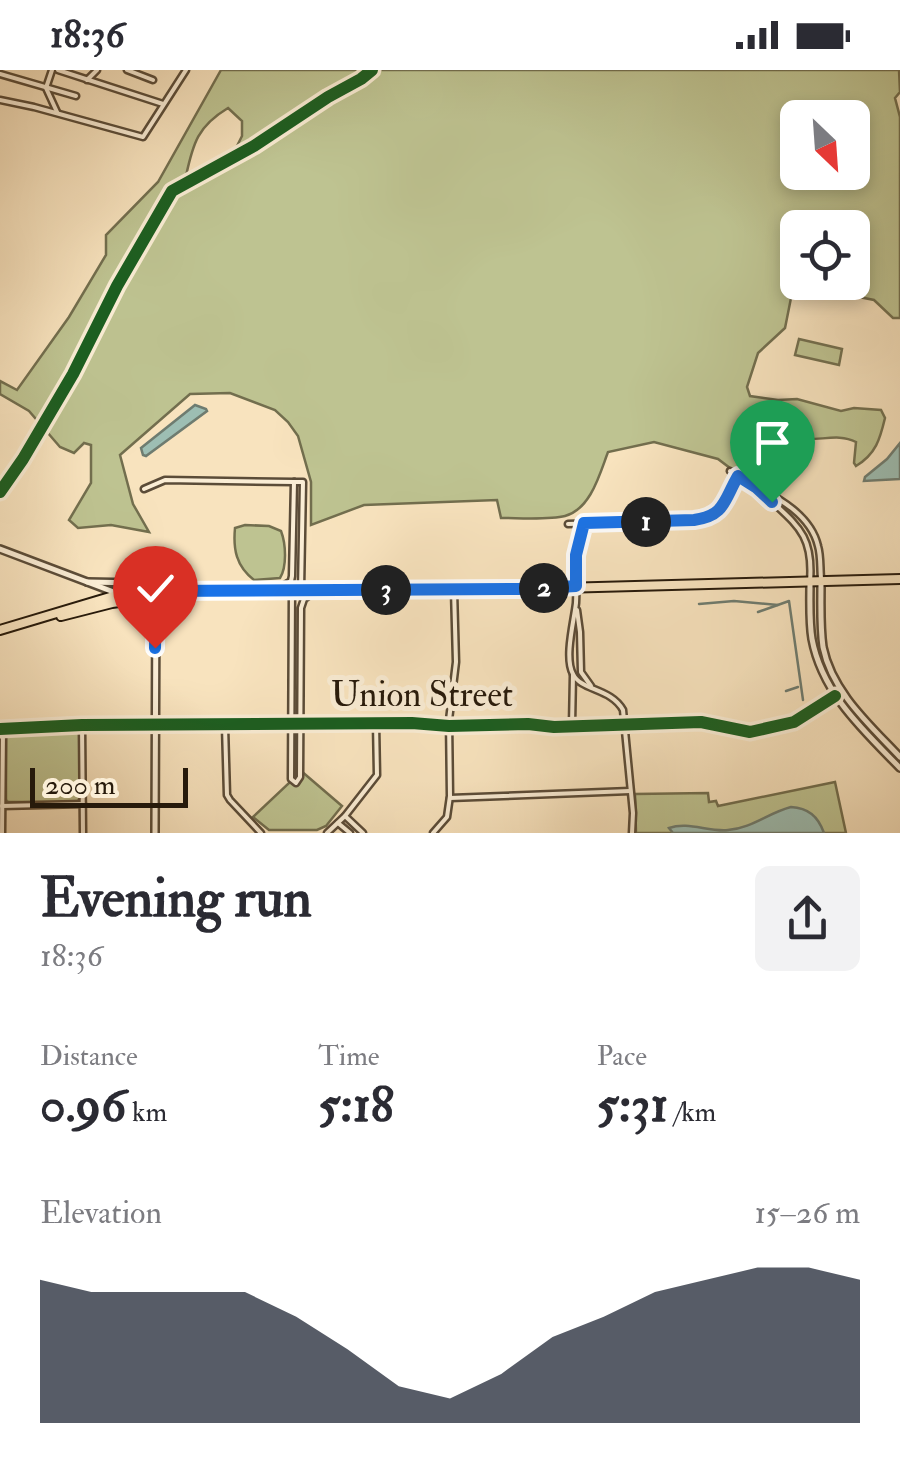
<!DOCTYPE html>
<meta charset="utf-8">
<style>
body{margin:0;font-family:"IM FELL Double Pica",serif;background:#f2f2f3;color:#2b2b33;height:100vh;display:flex;flex-direction:column;font-size:38px;white-space:nowrap}
*{box-sizing:border-box;margin:0}
p{font-size:32px;color:#7c7c81}
.icon{flex:none;width:55px;height:55px;fill:none;stroke:currentColor;stroke-width:2;stroke-linecap:round;stroke-linejoin:round}
.map{position:relative;height:763px;overflow:hidden}
.panel{display:flex;flex-direction:column;background:#fff;flex:1}
.panel>*{flex:none}
.needle{width:65px;rotate:155deg}
.tools{position:absolute;left:780px;top:30px;display:grid;gap:20px}
.tools a{display:grid;place-items:center;width:90px;height:90px;border-radius:15px;background:#fff;box-shadow:0 5px 15px #0003;font-size:50px}
.scale{position:absolute;left:30px;bottom:25px;width:158px;box-sizing:border-box;padding-left:10px;border:5px solid #271a0b;border-top:0;font-size:28px;line-height:35px;white-space:nowrap;color:#271a0b;-webkit-text-stroke:8px #faedd5;paint-order:stroke}
.pin{position:absolute;display:grid;place-items:center;width:85px;height:85px;color:#fff;margin:-102px -42px;border-radius:50% 50% 50% 0;rotate:-45deg;box-shadow:0 0 10px #0007}
.pin .icon{rotate:45deg}
.km{position:absolute;width:50px;height:50px;margin:-25px;border-radius:50%;background:#222;color:#fff;font-size:28px;line-height:50px;text-align:center}
.round{display:grid;place-items:center;flex:none;width:105px;height:105px;border-radius:15px;background:#f2f2f3}
.overview{display:flex;align-items:center;justify-content:space-between;height:170px;padding:0 40px}
h1{font-size:55px;font-weight:700;line-height:75px}
.figures{display:grid;grid-template-columns:repeat(3,1fr);gap:15px;height:170px;padding:10px 40px}
.figures div{display:grid;align-content:center}
.figures b{font-size:50px;font-weight:700}
.figures small{font-size:28px;font-weight:400}
.figures p{font-size:28px}
.chart{height:280px;padding:20px 40px}
.chart p{display:flex;justify-content:space-between}
.chart svg{width:100%;height:180px;margin-top:10px;fill:#111827;opacity:.7}
.status{display:flex;justify-content:space-between;align-items:center;height:70px;padding:0 50px;background:#fff;direction:ltr}
.status svg{height:28px;fill:currentColor}
.map>svg:first-child{display:block}
.green{fill:#bec391;stroke:#726e4e;stroke-width:2.5;fill-rule:evenodd}
.water{fill:#9dbeb3;stroke:#6e7c70;stroke-width:2.5}
.lines{fill:none;stroke-linecap:round;stroke-linejoin:round}
.stream{stroke:#6e7c70;stroke-width:2.5}
.minor-casing{stroke:#5b4c38;stroke-width:9}
.tertiary-casing{stroke:#5b4c38;stroke-width:10}
.primary-casing{stroke:#271a0b;stroke-width:12}
.minor{stroke:#faedd5;stroke-width:4}
.tertiary{stroke:#faedd5;stroke-width:5}
.primary{stroke:#f8e3be;stroke-width:8}
.cycleway-casing{stroke:#faedd5;stroke-width:19}
.cycleway{stroke:#1b5e20;stroke-width:12}
.route-casing{stroke:#fff;stroke-width:20}
.route{stroke:#1a73e8;stroke-width:12}
.labels{text-anchor:middle;stroke-width:10;stroke-linejoin:round;paint-order:stroke}
.street-label{font-size:35px;fill:#271a0b;stroke:#faedd5}
</style>
<div class="status"><b>18:36</b><svg viewBox="0 0 49 12"><path d="M0 12V9h3v3zM5 12V6h3v6zM10 12V3h3v9zM15 12V0h3v12zM26 1h20v11H26zM47 4h2v5h-2z"/></svg></div>
<div class="map">
<svg width="900" height="763" viewBox="0 0 900 763">
<rect width="100%" height="100%" fill="#f8e3be"/>
<filter id="stains"><feTurbulence type="fractalNoise" baseFrequency=".002" numOctaves="4"/><feColorMatrix values="0 0 0 0 .2 0 0 0 0 .09 0 0 0 0 .02 0 0 0 .5 -.17"/></filter>
<radialGradient id="worn" r=".72"><stop offset=".6" stop-color="#630" stop-opacity="0"/><stop offset="1" stop-color="#630" stop-opacity=".3"/></radialGradient>
<g class="green">
<path d="M221 0H899L900 22 895 28 900 47V248H893L874 230 819 219 792 223 785 258 758 283 747 317 750 326 778 330 797 329 841 341 854 338 881 340 885 348C880 369 876 384 856 396L854 393 856 372C835 361 813 375 791 366L781 371 769 382 773 412 771 419 751 404 730 398 718 389 654 372 608 382C600 403 591 439 565 446 550 450 519 448 501 448L497 430 364 435 311 455V412L298 366 288 352 275 340 230 323 190 324 120 385 133 434 149 462 111 455 78 458 69 450 91 413V375L84 373 74 383 60 377 29 341 0 324V311L17 320 69 247 106 185V165L158 112ZM228 38 242 51V66L234 82 220 86 208 105 194 113 186 106C193 73 198 56 228 38ZM798 48H852V102H798ZM798 158H852V212H798Z"/>
<polygon points="799,269 842,279 839,295 795,285"/>
<path d="M245 455 269 456 281 461C286 474 287 497 280 508L254 510C236 496 233 479 235 458Z"/>
<polygon points="63,658 77,658 80,660 79,730 76,732 8,732 6,730 6,664"/>
<polygon points="300,700 342,736 326,756 317,760 269,760 253,747 290,712 296,713"/>
<polygon points="835,712 846,763 636,763 635,724 708,723 709,732 716,731 718,736"/>
</g>
<g class="water">
<polygon points="195,335 206,339 207,341 146,386 143,385 141,378"/>
<polygon points="900,373 900,409 864,411 865,407 887,389"/>
<path d="M791 737C808 738 818 746 824 763H673L669 758C688 751 708 762 728 760 752 758 768 743 791 737Z"/>
</g>
<g class="lines">
<g class="stream">
<polyline points="699,534 734,531 778,535"/>
<polyline points="758,542 789,531 803,630"/>
<polyline points="786,621 798,617"/>
</g>
<g class="minor-casing">
<g id="minor">
<polyline points="52,0 46,18 57,42"/>
<polyline points="58,0 163,34"/>
<polyline points="127,0 153,10"/>
<polyline points="0,4 76,26"/>
<polyline points="87,10 97,0"/>
<polyline points="0,30 34,37 143,67 186,0"/>
<path d="M730 401C760 420 809 437 818 476 821 486 820 498 821 508"/>
<polyline points="295,412 303,412 301,520"/>
<polyline points="144,419 165,410 294,412"/>
<path d="M761 421C794 454 814 461 810 512"/>
<polyline points="0,422 23,389 73,304 117,216 172,121 254,76 328,27 361,9 372,0"/>
<path d="M584 453C583 465 578 473 577 484 575 500 577 517 576 533 574 551 564 588 573 604 581 621 611 618 623 640L633 743 632 763"/>
<path d="M568 454 690 450C724 448 723 432 738 406"/>
<polyline points="281,517 291,511 292,506 294,412"/>
<polyline points="292,520 291,709 296,713 300,707 301,538 304,529 314,522"/>
<polyline points="577,540 580,562 581,602 591,616"/>
<polyline points="82,655 83,763"/>
<polyline points="572,655 573,605"/>
<polyline points="225,656 227,725 230,730 261,763"/>
<polyline points="0,659 82,655 412,653 449,656 528,654 554,657 701,652 750,662 794,652 835,626"/>
<polyline points="450,728 630,721"/>
<polyline points="2,736 83,734"/>
<polyline points="345,746 363,763"/>
<polyline points="338,753 350,763"/>
<polyline points="2,763 3,660"/>
<polyline points="327,763 345,746 377,705 376,653"/>
<polyline points="433,763 447,747 450,726 449,650 456,592 454,520"/>
</g>
</g>
<g class="tertiary-casing">
<g id="tertiary">
<polyline points="0,479 119,524"/>
<polyline points="87,512 139,513 156,521 155,763"/>
<path d="M810 513C810 531 809 551 812 569 822 623 863 660 900 698"/>
<path d="M821 513C821 534 820 556 823 577 832 622 870 655 900 687"/>
</g>
</g>
<g class="primary-casing">
<g id="primary">
<polyline points="61,546 112,533 141,529 147,534 155,553"/>
<polyline points="0,560 120,524 143,520 524,519 900,509"/>
</g>
</g>
<use href="#minor" class="minor"/>
<use href="#tertiary" class="tertiary"/>
<use href="#primary" class="primary"/>
<g class="cycleway-casing">
<g id="cycleway">
<polyline points="0,422 23,389 73,304 117,216 172,121 254,76 328,27 361,9 372,0"/>
<polyline points="0,659 82,655 412,653 449,656 528,654 554,657 701,652 750,662 794,652 835,626"/>
</g>
</g>
<use href="#cycleway" class="cycleway"/>
</g>
<g class="lines">
<g class="route-casing">
<path id="route" d="M155 578 156 521 524 519 576 516V485L584 453 694 450C725 446 724 430 738 406L757 418 772 432"/>
</g>
<use href="#route" class="route"/>
</g>
<g class="labels">
<g class="street-label">
<text x="422" y="636">Union Street</text>
</g>
</g>
<rect width="100%" height="100%" filter="url(#stains)"/>
<rect width="100%" height="100%" fill="url(#worn)"/>
</svg>
<div class="tools">
<a><svg class="needle" viewBox="-14 -14 28 28"><path d="M0-13l5 13h-10z" fill="#e53935"/><path d="M0 13l5-13h-10z" fill="#7c7c81"/></svg></a>
<a><svg class="icon" aria-label="locate" viewBox="0 0 24 24"><circle cx="12" cy="12" r="6"/><path d="M12 2v4M12 18v4M2 12h4M18 12h4"/></svg></a>
</div>
<div class="scale">200 m</div>
<div class="pin" style="left:772px;top:432px;background:#1e9e55"><svg class="icon" aria-label="arrive" viewBox="0 0 24 24"><path d="M6 21V4h12l-3 4 3 4H6"/></svg></div>
<div class="pin" style="left:155px;top:578px;background:#d93025"><svg class="icon" aria-label="check" viewBox="0 0 24 24"><path d="M5 12l5 5 9-10"/></svg></div>
<b class="km" style="left:646px;top:452px">1</b>
<b class="km" style="left:544px;top:518px">2</b>
<b class="km" style="left:386px;top:520px">3</b>
</div>
<section class="panel">
<div class="overview"><div><h1>Evening run</h1><p>18:36</p></div><a class="round"><svg class="icon" aria-label="share" viewBox="0 0 24 24"><path d="M12 15V3M7 8l5-5 5 5M5 13v7h14v-7"/></svg></a></div>
<div class="figures">
<div><p>Distance</p><b>0.96<small> km</small></b></div>
<div><p>Time</p><b>5:18</b></div>
<div><p>Pace</p><b>5:31<small> /km</small></b></div>
</div>
<div class="chart"><p><span>Elevation</span>15–26 m</p>
<svg viewBox="0 0 160 44" preserveAspectRatio="none"><path d="M0 44V9L10 12L20 12L30 12L40 12L50 18L60 26L70 35L80 38L90 32L100 23L110 18L120 12L130 9L140 6L150 6L160 9V44z"/></svg>
</div>
</section>
